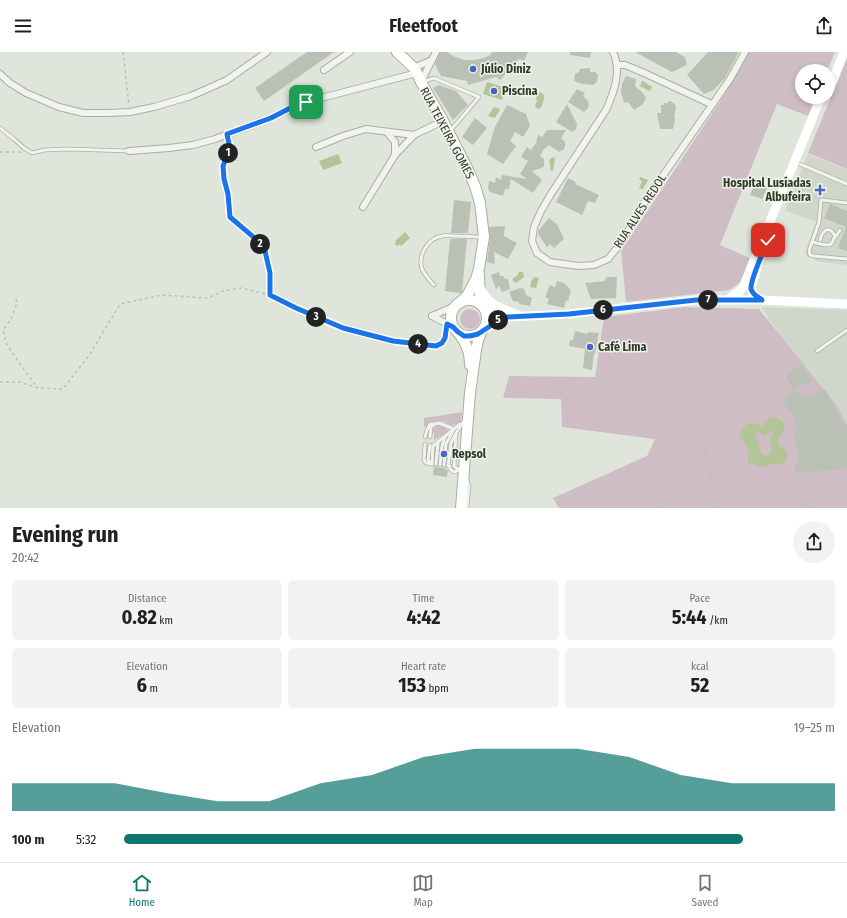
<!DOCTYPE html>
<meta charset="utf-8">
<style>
body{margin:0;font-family:"Fira Sans Condensed",sans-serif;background:#f2f2f2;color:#202124;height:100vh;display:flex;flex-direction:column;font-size:15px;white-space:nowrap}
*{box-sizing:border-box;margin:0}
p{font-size:13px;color:#757577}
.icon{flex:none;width:22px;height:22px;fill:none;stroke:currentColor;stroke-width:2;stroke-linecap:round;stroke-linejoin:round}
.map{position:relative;height:456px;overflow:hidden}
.side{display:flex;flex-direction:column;background:#fff;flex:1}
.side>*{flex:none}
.controls{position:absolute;left:795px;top:12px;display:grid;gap:8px}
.controls a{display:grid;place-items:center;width:40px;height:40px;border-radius:50%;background:#fff;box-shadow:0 2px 6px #0003;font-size:20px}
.pin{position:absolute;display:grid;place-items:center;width:34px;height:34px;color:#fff;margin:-17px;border-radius:8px;box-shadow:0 2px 6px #0006}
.km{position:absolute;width:20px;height:20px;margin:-10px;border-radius:50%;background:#222;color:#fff;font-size:11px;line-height:20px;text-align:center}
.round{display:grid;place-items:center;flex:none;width:42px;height:42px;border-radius:21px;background:#f2f2f2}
.overview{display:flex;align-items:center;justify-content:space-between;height:68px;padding:0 12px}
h1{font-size:22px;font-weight:700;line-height:30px}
.figures{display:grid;grid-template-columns:repeat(3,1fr);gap:6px;height:68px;padding:4px 12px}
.figures div{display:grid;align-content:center;border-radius:6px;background:#f2f2f2;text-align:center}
.figures b{font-size:20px;font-weight:700}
.figures small{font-size:11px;font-weight:400}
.figures p{font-size:11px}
.chart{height:112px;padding:8px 12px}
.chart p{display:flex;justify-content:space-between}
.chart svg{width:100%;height:72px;margin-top:4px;fill:#0f766e;opacity:.7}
ul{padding:0 12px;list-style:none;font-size:13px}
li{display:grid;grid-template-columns:64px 48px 1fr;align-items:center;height:30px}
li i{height:10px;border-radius:5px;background:#0f766e}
header{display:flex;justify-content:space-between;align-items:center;height:52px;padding:0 12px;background:#fff;font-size:18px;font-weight:700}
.tabs{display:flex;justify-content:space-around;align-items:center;height:56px;border-top:1px solid #e0e0e0;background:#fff;font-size:11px;color:#757577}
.tabs a{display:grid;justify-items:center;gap:2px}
.tabs .current{color:#0f766e}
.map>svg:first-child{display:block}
.built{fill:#d0d6ca}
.green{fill:#cebdc4}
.water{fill:#b2c498;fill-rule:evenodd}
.building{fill:#bac1b4}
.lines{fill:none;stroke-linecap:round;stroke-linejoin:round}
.service-casing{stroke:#a8aea2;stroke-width:4.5}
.minor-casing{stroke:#a8aea2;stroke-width:8}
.primary-casing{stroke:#a6b09c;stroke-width:12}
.path{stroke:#bbc0b6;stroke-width:1.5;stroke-dasharray:3 3;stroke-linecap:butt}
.service{stroke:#f1f4ee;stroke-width:3}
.minor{stroke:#f1f4ee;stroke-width:6}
.secondary{stroke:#fff;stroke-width:9}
.primary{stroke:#fff;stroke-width:10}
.route-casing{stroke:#fff;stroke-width:8}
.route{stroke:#1a73e8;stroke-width:5}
.poi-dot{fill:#4766c4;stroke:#eff3eb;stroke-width:1.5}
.labels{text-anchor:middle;stroke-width:3;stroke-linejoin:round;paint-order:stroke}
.poi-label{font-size:12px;font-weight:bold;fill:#303a27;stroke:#eff3eb;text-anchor:start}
.street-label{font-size:12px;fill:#303a27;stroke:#eff3eb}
</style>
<header><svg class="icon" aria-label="menu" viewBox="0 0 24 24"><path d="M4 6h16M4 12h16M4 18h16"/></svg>Fleetfoot<svg class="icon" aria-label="share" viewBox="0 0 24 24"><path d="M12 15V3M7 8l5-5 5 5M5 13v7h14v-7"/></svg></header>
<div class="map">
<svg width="847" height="456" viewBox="0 0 847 456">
<rect width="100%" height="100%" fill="#e0e5dc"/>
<g class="built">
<polygon points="808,102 847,118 847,213 815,209 815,206 807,205 805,200 816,170 785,158"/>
<polygon points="761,255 847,258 847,385"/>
</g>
<g class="green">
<polygon points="749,0 835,0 827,19 802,19 802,45 816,45 808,64 777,52 720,193 750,206 741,230 729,238 626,250 621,199 721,48"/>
<polygon points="847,6 847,117 808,101"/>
<polygon points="685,255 759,257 837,354 847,373 847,456 559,456 553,446 647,404 655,387 562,375 561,347 503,346 509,324 595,325 604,265"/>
<circle cx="470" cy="267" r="10"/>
<path d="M462 360 461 369C448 378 450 370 440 369 435 368 428 373 424 375V366Z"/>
<path d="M439 373 443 374 449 379 434 388V381L432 379C434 376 435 374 439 373Z"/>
</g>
<g class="water">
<polygon points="643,29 652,35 651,38 649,39 642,35 641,35 639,34 641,33 641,30"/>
<polygon points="487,30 506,36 502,48 483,42"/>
<path d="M540 40 544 43C544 48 543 56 538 57L535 54 536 51 537 49 536 45Z"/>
<polygon points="494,55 500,57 495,66 488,64"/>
<polygon points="338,102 342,111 323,118 319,109"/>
<polygon points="554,105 555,106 553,119 551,119 550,116 550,111 549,109 551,106"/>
<polygon points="640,125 648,128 643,137 639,136 642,129 639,127"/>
<polygon points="405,180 410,186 401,194 399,192 398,194 396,193 395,192 396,190 395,189"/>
<polygon points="519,220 523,220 524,225 516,231 513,229 513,226 517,224"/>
<polygon points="534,225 539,226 536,236 530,235 531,230"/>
<path d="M772 365C780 365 788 374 783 382 783 382 778 385 778 386L777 390 779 394 783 396 787 400 786 409 782 412H769L765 415 757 414 755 411 748 412 749 403 747 394 739 383C741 380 743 376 745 374 750 369 758 372 762 375L764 373V370L766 368H767ZM770 378 773 381 770 389 772 397 769 403 764 404 760 400 758 389 755 383 756 381 760 380 764 384 767 383 769 379Z"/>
</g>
<g class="building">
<polygon points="307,0 334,0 264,49 255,36"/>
<polygon points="440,0 447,0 453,4 464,8 473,8 484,6 490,3 492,0 528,0 524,9 519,7 500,28 496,25 468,33 467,29 441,24 435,13"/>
<polygon points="570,0 591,0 590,6 570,3"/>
<polygon points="635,0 676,0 685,5 687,13 672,20"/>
<polygon points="708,0 739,0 725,26 714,38 704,42 687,23"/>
<polygon points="590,16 590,20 595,20 598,23 597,30 593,33 583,32 574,29 575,22 579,20 580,17"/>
<polygon points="626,24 636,27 635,34 642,40 646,46 643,52 634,58 628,50 624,51 621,40 622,32"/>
<polygon points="439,33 456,39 468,53 453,68 433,36"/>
<polygon points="577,37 585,41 583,44 588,49 589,53 588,56 584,60 568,50"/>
<polygon points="668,49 672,50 676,54 674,66 675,67 673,77 660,77 657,61 661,61 661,53 664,53 664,51 668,51"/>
<polygon points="567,52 577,72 576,77 572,80 556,70"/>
<polygon points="507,53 526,62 530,74 523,85 515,80 510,89 516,94 503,112 487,102 495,75"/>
<polygon points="475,66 487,76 473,93 462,85"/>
<polygon points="547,78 566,78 561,86 565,90 565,95 563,98 559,100 549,93 543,98 540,104 544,107 544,114 542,116 532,119 542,128 533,141 511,127 509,137 505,137 503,144 490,140 488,137 489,129 495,131 496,125 501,128 502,123 527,127 520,122 528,109 521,105 527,95 531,98 536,91 538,83 542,85"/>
<polygon points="568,126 576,130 575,132 599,143 595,151 588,149 582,163 556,150"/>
<polygon points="756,129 768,134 762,147 750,143"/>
<polygon points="454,148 471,150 468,181 451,181"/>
<polygon points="830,152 847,159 847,199 838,196 846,175 824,166"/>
<polygon points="549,166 557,172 564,187 554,196 550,192 547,195 538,182 538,179"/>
<polygon points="505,174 504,184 517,191 508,207 494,200 495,212 487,210 490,186 489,175"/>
<polygon points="450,187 467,187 462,240 461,241 445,239"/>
<polygon points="499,220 500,224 503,224 505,227 508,227 510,237 502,240 499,234 496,237 491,223"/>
<polygon points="606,225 617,225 616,246 591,247 585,231 605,229"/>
<polygon points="557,229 564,231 571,238 568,249 566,248 564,256 547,252 549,247 545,245 550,233 555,235"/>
<polygon points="520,236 524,237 526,243 532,246 530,254 519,252 519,250 513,249 509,240"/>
<polygon points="575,279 588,282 588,280 599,281 595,302 594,302 592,318 583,316 585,297 569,294 570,288 573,288"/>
<polygon points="802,313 811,329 794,338 786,325 792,318"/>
<polygon points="794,338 803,346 825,338 844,374 847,372 847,414 842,416 831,418 798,421 795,420 794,417 798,409 799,403 794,387 796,373 794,366 791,361 787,357 784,350 786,343"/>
<polygon points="434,414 440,416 445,416 448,419 447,425 433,423"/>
</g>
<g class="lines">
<g class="service-casing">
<g id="service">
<polyline points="422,30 434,26 479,45 451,78"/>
<polyline points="0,76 14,87 24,96 32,101 45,98 68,97 129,99"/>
<polyline points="800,112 847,132"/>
<polyline points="847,151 823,148 821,148 819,170 809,199 810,203 814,204 847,207"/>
<path d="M820 188 822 182 826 178C831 177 834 180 835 186"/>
<path d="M812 190C817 191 827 195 831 192 834 189 832 189 834 186 837 183 838 182 840 178"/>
<path d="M434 233C429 227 421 220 421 212 420 199 430 186 442 184 446 183 451 184 455 184 464 184 474 185 483 185"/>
<polyline points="817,299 847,278"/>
<path d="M425 385C426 380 427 377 430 372H434"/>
<polyline points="430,385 431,375 434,372 439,371 454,377 446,392 444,413"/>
<polyline points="425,392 424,408 426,411 432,412"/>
<polyline points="430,393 428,408 432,412"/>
<polyline points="432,412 433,394 460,372"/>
<polyline points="436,412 438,391"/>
<polyline points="440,413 442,394 445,385"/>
<polyline points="448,414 451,391 455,383"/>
<polyline points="450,414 450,417 454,420 459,418"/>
<polyline points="461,420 454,414 456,381 464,369"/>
<polyline points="467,428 469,434 467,456"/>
</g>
</g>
<g class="minor-casing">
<g id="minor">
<path d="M613 0C622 19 614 40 606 58L551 142 541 159 534 175 532 189 537 201 550 210 578 214 594 213 608 207 621 191 646 148 730 27 745 0"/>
<polyline points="617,13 625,13 642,20 711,52"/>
<polyline points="414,16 432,8"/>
<polyline points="324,18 350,0"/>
<polyline points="0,22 10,31 26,41 59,55 83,61 109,61 130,60 154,55 191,44 207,37 227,28 267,0"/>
<polyline points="421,30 436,0"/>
<polyline points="387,80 395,90 395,103"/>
<polyline points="316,95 343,84 366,77 414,83 443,69"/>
<polyline points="129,99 169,96 193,93 215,87 271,66 294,54 306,50 417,21"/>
<polyline points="363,155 395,103 414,83"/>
<polyline points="432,264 455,254"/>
<polyline points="432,264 453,275"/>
</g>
</g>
<g class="primary-casing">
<g id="primary">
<polyline points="397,0 414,16 417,21 421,30 443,69 469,120 475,134 480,151 484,185 479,217 476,227 467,244 459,251"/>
<polyline points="479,223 480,252"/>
<circle cx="469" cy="266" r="18"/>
<path d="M458 280C466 291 470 299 470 313"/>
<polyline points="461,456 470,341 476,298 478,289 481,280"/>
</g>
</g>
<g class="path">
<polyline points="123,0 129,54"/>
<polyline points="228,88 230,97 223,114 224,127 228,142 230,165 258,189 265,199 270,221 270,243 297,256 343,276 393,289 436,294 442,291 445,286 446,278"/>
<polyline points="0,100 22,100"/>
<polyline points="16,247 17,251 11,267 3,278 6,291 25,319 38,336"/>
<polyline points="0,330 19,330 38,336 63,337 90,302 120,252 162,243 208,246 223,239 241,236 270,243"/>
<path d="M692 438 706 436 712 428C708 410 701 391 708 373 710 368 712 363 717 361 720 360 724 361 727 361 733 361 739 359 745 357L747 351 763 310"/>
<path d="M655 456 680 437C691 436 694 441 702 448 706 451 712 453 717 456"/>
<path d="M810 456C817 443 833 441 847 437"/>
</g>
<use href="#service" class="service"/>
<use href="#minor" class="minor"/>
<g class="secondary">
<polyline points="828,41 844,0"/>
<path d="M757 217C754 225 748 236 754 242 756 245 760 247 762 248"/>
<path d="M479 234C489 254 498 255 518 263"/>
<polyline points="727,248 740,239 744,233 821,45"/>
<polyline points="484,256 500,261"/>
<polyline points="484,277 498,269 507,265 569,262 695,248 762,248 847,252"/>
</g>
<use href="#primary" class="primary"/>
</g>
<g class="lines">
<g class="route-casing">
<path id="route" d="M306 50 294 54 271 66 227 82 230 97 223 114 224 127 228 142 230 165 258 189 265 199 270 221V243L296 256 343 276 393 289 436 294 442 291 445 286 447 272 453 275 458 280 464 284H470L478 282 498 269 507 265 569 262 696 248H762C758 245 752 242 751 237 750 228 764 198 768 188"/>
</g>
<use href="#route" class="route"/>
</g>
<g class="poi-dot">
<circle cx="473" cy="17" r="4"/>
<circle cx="494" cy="39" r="4"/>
<path d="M818 132h4v4h4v4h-4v4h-4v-4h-4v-4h4z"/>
<circle cx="590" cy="295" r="4"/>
<circle cx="444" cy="402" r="4"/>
</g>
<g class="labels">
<g class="poi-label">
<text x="481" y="21">Júlio Diniz</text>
<text x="502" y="43">Piscina</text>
<text x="811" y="135" text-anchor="end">Hospital Lusíadas<tspan x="811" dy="14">Albufeira</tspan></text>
<text x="598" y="299">Café Lima</text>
<text x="452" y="406">Repsol</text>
</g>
<g class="street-label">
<text transform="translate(447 81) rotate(62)" y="4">RUA TEIXEIRA GOMES</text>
<text transform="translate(640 159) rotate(-57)" y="4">RUA ALVES REDOL</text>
</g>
</g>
</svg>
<div class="controls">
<a><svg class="icon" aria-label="locate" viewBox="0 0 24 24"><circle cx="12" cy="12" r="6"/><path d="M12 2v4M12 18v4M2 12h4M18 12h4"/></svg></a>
</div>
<div class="pin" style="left:306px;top:50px;background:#1e9e55"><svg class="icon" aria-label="arrive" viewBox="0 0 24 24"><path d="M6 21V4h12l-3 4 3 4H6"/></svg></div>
<div class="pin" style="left:768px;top:188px;background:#d93025"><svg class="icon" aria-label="check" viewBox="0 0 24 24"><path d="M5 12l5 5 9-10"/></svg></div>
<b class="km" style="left:228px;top:101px">1</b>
<b class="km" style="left:260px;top:192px">2</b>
<b class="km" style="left:316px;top:265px">3</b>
<b class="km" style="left:418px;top:292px">4</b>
<b class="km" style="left:498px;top:268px">5</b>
<b class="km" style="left:603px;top:258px">6</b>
<b class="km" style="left:708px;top:248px">7</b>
</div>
<section class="side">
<div class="overview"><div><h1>Evening run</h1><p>20:42</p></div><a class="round"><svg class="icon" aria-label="share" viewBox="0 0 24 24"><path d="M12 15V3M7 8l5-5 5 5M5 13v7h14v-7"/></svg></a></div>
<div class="figures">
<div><p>Distance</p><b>0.82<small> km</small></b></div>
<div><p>Time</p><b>4:42</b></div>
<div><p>Pace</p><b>5:44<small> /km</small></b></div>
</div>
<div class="figures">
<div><p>Elevation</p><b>6<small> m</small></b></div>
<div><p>Heart rate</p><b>153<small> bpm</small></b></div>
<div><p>kcal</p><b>52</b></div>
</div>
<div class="chart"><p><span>Elevation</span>19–25 m</p>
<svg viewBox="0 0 160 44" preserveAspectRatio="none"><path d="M0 44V27L10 27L20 27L30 33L40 38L50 38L60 27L70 22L80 11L90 6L100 6L110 6L120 11L130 22L140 27L150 27L160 27V44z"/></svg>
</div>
<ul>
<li><b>100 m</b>5:32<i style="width:87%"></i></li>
</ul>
</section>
<nav class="tabs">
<a class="current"><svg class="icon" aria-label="home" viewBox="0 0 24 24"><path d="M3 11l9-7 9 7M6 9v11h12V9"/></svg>Home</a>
<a><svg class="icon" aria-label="map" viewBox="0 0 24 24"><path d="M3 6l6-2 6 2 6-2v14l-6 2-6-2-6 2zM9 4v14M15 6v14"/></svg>Map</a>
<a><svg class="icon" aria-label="saved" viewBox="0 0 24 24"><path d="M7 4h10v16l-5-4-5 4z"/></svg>Saved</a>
</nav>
